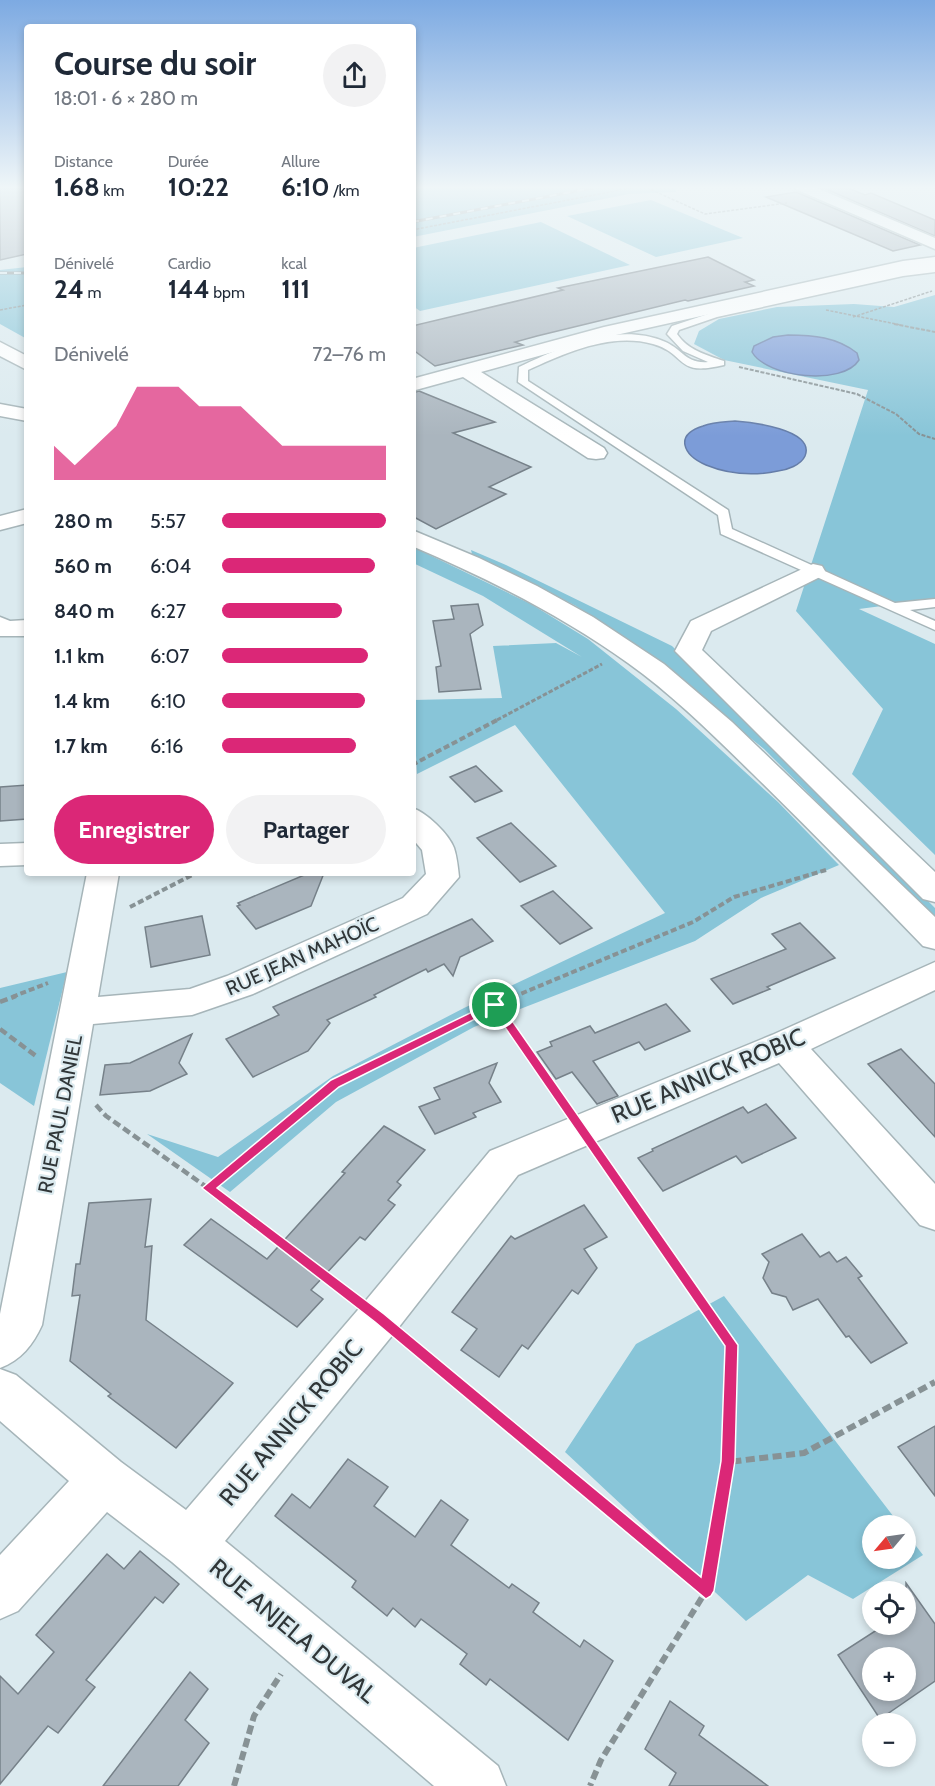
<!DOCTYPE html>
<html lang="fr">
<meta charset="utf-8">
<style>
body{margin:0;font-family:Cabin,sans-serif;background:#f2f2f3;color:#1f2937;height:100vh;display:flex;flex-direction:column;font-size:22px;white-space:nowrap}
*{box-sizing:border-box;margin:0}
p{font-size:20px;color:#747a83}
.icon{flex:none;width:33px;height:33px;fill:none;stroke:currentColor;stroke-width:2;stroke-linecap:round;stroke-linejoin:round}
.map{position:relative;flex:1;overflow:hidden}
.drawer{position:absolute;left:24px;top:24px;width:392px;height:852px;display:flex;flex-direction:column;background:#fff;border-radius:6px;box-shadow:0 3px 9px #0003}
.drawer>*{flex:none}
.needle{width:39px;rotate:241deg}
.controls{position:absolute;left:862px;top:1515px;display:grid;gap:12px}
.controls a{display:grid;place-items:center;width:54px;height:54px;border-radius:50%;background:#fff;box-shadow:0 3px 9px #0003;font-size:30px}
.pin{position:absolute;display:grid;place-items:center;width:51px;height:51px;color:#fff;margin:-26px;border:3px solid #fff;border-radius:50%;box-shadow:0 2px 6px #0007}
.round{display:grid;place-items:center;flex:none;width:63px;height:63px;border-radius:32px;background:#f2f2f3}
.head{display:flex;align-items:center;justify-content:space-between;height:102px;padding:0 30px}
h1{font-size:33px;font-weight:800;line-height:45px}
.metrics{display:grid;grid-template-columns:repeat(3,1fr);gap:9px;height:102px;padding:6px 30px}
.metrics div{display:grid;align-content:center}
.metrics b{font-size:26px;font-weight:800}
.metrics small{font-size:16px;font-weight:400}
.metrics p{font-size:16px}
.chart{height:168px;padding:12px 30px}
.chart p{display:flex;justify-content:space-between}
.chart svg{width:100%;height:108px;margin-top:6px;fill:#db2777;opacity:.7}
.button{display:flex;gap:12px;margin-top:auto;padding:12px 30px}
.button a{flex:1;height:69px;border-radius:36px;background:#db2777;color:#fff;font-size:24px;font-weight:800;line-height:69px;text-align:center}
.button a+a{background:#f2f2f3;color:#1f2937}
ul{padding:0 30px;list-style:none;font-size:20px}
li{display:grid;grid-template-columns:96px 72px 1fr;align-items:center;height:45px}
li i{height:15px;border-radius:8px;background:#db2777}
.map>svg:first-child{display:block}
.green{fill:#88c5d8}
.water{fill:#7c9cd8;stroke:#657da8;stroke-width:1.5}
.building{fill:#aab5be;stroke:#768189;stroke-width:1.5;fill-rule:evenodd}
.lines{fill:none;stroke-linecap:round;stroke-linejoin:round}
.lane-casing{stroke:#a6b5b9;stroke-width:3}
.street-casing{stroke:#a6b5b9;stroke-width:3}
.secondary-casing{stroke:#a6b5b9;stroke-width:3}
.path-far5{stroke:#879295;stroke-width:1.5;stroke-dasharray:3 1.5;stroke-linecap:butt}
.path-far4{stroke:#879295;stroke-width:2;stroke-dasharray:4 1.5;stroke-linecap:butt}
.path-far3{stroke:#879295;stroke-width:3;stroke-dasharray:4.5 2;stroke-linecap:butt}
.path-far2{stroke:#879295;stroke-width:4;stroke-dasharray:6 3;stroke-linecap:butt}
.path-far1{stroke:#879295;stroke-width:4.5;stroke-dasharray:8 4;stroke-linecap:butt}
.path{stroke:#879295;stroke-width:6;stroke-dasharray:9 4.5;stroke-linecap:butt}
.lane{fill:#fff;fill-rule:evenodd}
.street{fill:#fff;fill-rule:evenodd}
.secondary{fill:#fff;fill-rule:evenodd}
.rail-casing{stroke:#859093;stroke-width:3}
.rail{stroke:#dbeaef;stroke-width:2;stroke-dasharray:7;stroke-linecap:butt}
.route{fill:#db2777;stroke:#fff;stroke-width:1.5;fill-rule:evenodd}
.labels{text-anchor:middle;stroke-width:4.5;stroke-linejoin:round;paint-order:stroke}
.street-label{font-size:20px;fill:#303638;stroke:#dbeaef}
.near-street-label{font-size:24px;fill:#303638;stroke:#dbeaef}
</style>
<div class="map">
<svg width="935" height="1786" viewBox="0 0 935 1786">
<rect width="100%" height="100%" fill="#dbeaef"/>
<g class="green">
<polygon points="413,186 676,186 676,192 629,194 413,237"/>
<polygon points="651,200 743,238 656,257 567,216"/>
<polygon points="541,222 630,265 420,311 413,306 413,248"/>
<polygon points="27,267 27,339 0,324 0,270"/>
<polygon points="935,295 935,599 859,609 935,644 935,855 852,774 883,709 796,611 868,390 724,360 694,344 699,331 719,319 777,307 854,304 894,307"/>
<polygon points="413,547 531,604 588,639 676,709 778,802 839,865 761,898 695,941 474,1027 336,1102 230,1192 147,1134 218,1157 333,1076 464,1008 665,913 515,725 417,774 413,700 502,698 493,646 556,643 582,657 483,596 413,563"/>
<polygon points="471,550 506,565 672,646 935,908 935,920 764,749 660,665 576,606 472,554"/>
<polygon points="67,972 34,1106 0,1083 0,988"/>
<polygon points="724,1296 900,1525 873,1526 873,1558 906,1558 906,1533 923,1555 853,1599 808,1575 746,1621 565,1452 636,1344"/>
</g>
<g class="water">
<path d="M788 335C813 335 837 337 857 353L859 360C843 386 767 378 752 352L754 346 773 337Z"/>
<path d="M735 421C749 422 816 429 805 456 801 465 787 470 778 471 754 476 728 474 706 465 683 455 674 435 703 426 713 422 724 422 735 421Z"/>
</g>
<g class="building">
<polygon points="0,186 27,186 27,254 0,260"/>
<polygon points="831,186 843,186 865,195 871,193 935,220 935,236 821,187"/>
<polygon points="796,192 920,245 893,251 766,197"/>
<polygon points="708,257 754,280 745,282 754,286 688,301 685,300 537,336 515,342 523,345 435,366 412,349 412,326 563,290 558,288"/>
<polygon points="419,391 495,422 453,433 531,467 489,487 506,494 436,529 412,516 412,393"/>
<polygon points="478,604 483,625 470,634 481,689 439,692 436,667 441,666 433,621 454,619 451,606"/>
<polygon points="476,766 502,791 475,802 450,777"/>
<polygon points="27,785 27,819 0,821 0,787"/>
<polygon points="511,823 556,866 520,882 477,838"/>
<polygon points="309,873 324,873 311,906 256,929 237,906 240,905 238,903"/>
<polygon points="553,891 592,928 560,944 521,906"/>
<polygon points="202,916 210,955 151,967 145,927"/>
<polygon points="472,919 493,941 460,957 453,976 444,964 428,972 426,969 374,995 376,997 327,1020 330,1023 308,1051 253,1077 226,1039 279,1015 273,1007"/>
<polygon points="800,923 835,958 767,987 770,989 733,1004 711,979 786,949 772,934"/>
<polygon points="666,1004 690,1031 645,1050 639,1042 593,1061 618,1096 597,1104 572,1072 556,1079 537,1052 552,1046 550,1042 590,1026 595,1033"/>
<polygon points="192,1034 179,1063 187,1074 150,1091 100,1095 105,1065 130,1063"/>
<polygon points="901,1049 935,1084 935,1137 868,1064"/>
<polygon points="497,1063 489,1083 501,1102 473,1113 476,1117 435,1134 419,1107 440,1099 434,1088"/>
<polygon points="766,1104 796,1138 742,1163 736,1156 663,1191 638,1158 653,1151 652,1149 743,1107 748,1113"/>
<polygon points="384,1126 425,1150 397,1182 401,1185 388,1200 395,1205 365,1240 360,1237 311,1290 323,1299 297,1327 184,1245 211,1219 267,1259 345,1173 342,1172"/>
<polygon points="151,1199 145,1247 152,1246 146,1320 233,1383 176,1448 108,1396 111,1394 70,1361 80,1295 72,1296 76,1264 80,1264 89,1203"/>
<polygon points="584,1205 607,1237 584,1249 597,1268 578,1294 572,1290 528,1349 522,1345 499,1377 461,1350 477,1329 452,1312 511,1236 515,1239"/>
<polygon points="802,1234 820,1257 829,1252 837,1262 846,1257 862,1276 858,1278 907,1343 871,1363 849,1336 846,1337 818,1299 793,1310 786,1297 772,1293 763,1278 769,1262 762,1254"/>
<polygon points="935,1426 935,1496 898,1447"/>
<polygon points="348,1459 388,1487 374,1506 415,1537 441,1500 468,1520 451,1545 509,1588 512,1584 539,1603 533,1612 580,1647 584,1640 613,1661 568,1740 490,1679 486,1685 460,1664 467,1654 421,1619 415,1627 393,1608 387,1616 352,1587 356,1581 275,1516 292,1494 310,1508"/>
<polygon points="140,1551 179,1584 163,1603 155,1597 86,1680 95,1687 58,1733 48,1726 0,1784 0,1676 18,1694 54,1652 36,1635 107,1554 124,1569"/>
<path d="M906 1583 935 1624V1681L880 1719 838 1655 886 1624H906ZM873 1658H906V1690H873Z"/>
<polygon points="190,1672 208,1689 185,1720 209,1743 178,1786 103,1786"/>
<polygon points="670,1701 704,1726 699,1735 768,1786 669,1786 676,1773 645,1749"/>
</g>
<g class="lines">
<g class="lane-casing">
<path id="lane" d="M935 266V272L903 276 717 317 679 330 677 334C688 350 706 355 724 361V365C674 377 688 354 653 344 611 332 565 353 528 370V381L728 510 732 529 895 603 935 599V607L910 610 935 621V630L721 534 718 515 518 382 519 367C561 347 617 322 663 341 682 348 685 364 708 362L683 351 667 334 672 326 714 312 903 270Z"/>
</g>
<g class="street-casing">
<g id="street">
<polygon points="793,186 812,186 935,238 935,249 795,189"/>
<polygon points="935,257 935,267 903,271 607,337 481,372 604,448 607,453 604,458 596,459 588,458 463,377 412,391 412,379 604,327 903,261"/>
<polygon points="0,342 27,356 27,370 0,356"/>
<polygon points="0,404 27,409 27,421 0,416"/>
<path d="M412 530 479 558 537 586 593 617 664 664 732 722 935 917V949L923 946C867 888 811 831 753 774 713 735 673 695 628 663 561 615 487 578 412 546Z"/>
<polygon points="813,564 822,566 825,571 822,576 711,631 702,650 935,872 935,902 923,899 675,651 691,621"/>
<polygon points="0,617 10,621 27,620 27,636 0,636"/>
<path d="M412 808C426 812 449 834 454 848 457 857 458 868 459 877L427 914 253 994 192 1015 93 1024 42 1325C33 1345 21 1360 0 1368V1314L87 873H119L98 997 190 989 227 976 403 898 426 874 422 850 412 838Z"/>
<polygon points="27,843 27,865 0,866 0,844"/>
<polygon points="935,962 935,990 811,1049 935,1184 935,1230 920,1225 779,1063 518,1175 395,1332 225,1541 498,1766 506,1786 434,1786 172,1562 107,1512 18,1611 0,1619 0,1555 69,1481 0,1421 0,1369 16,1375 121,1462 186,1510 363,1304 490,1151 772,1035"/>
</g>
</g>
<g class="secondary-casing">
<polygon id="secondary" points="27,509 27,523 0,530 0,516"/>
</g>
<g class="path-far5">
<polyline points="643,186 705,214 787,203"/>
<polyline points="412,230 641,186"/>
<polyline points="0,310 27,305"/>
<polyline points="826,310 901,325"/>
<polyline points="853,317 932,291"/>
</g>
<g class="path-far4">
<polyline points="894,324 935,332"/>
<polyline points="739,367 857,394 896,414 919,434 935,439"/>
</g>
<polyline class="path-far3" points="497,720 602,664"/>
<g class="path-far2">
<polyline points="412,765 499,719"/>
<polyline points="130,907 196,873"/>
<polyline points="12,997 48,983"/>
<polyline points="513,997 693,922 734,897 826,870"/>
</g>
<g class="path-far1">
<polyline points="517,996 495,1005 563,1102"/>
<polyline points="0,1002 16,996"/>
<polyline points="0,1029 36,1056"/>
<polyline points="96,1105 106,1116 208,1188 349,1295"/>
<polyline points="600,1155 732,1347"/>
<polyline points="208,1188 335,1084 495,1005"/>
<polyline points="407,1341 414,1347"/>
</g>
<g class="path">
<polyline points="412,1345 706,1591 601,1760 590,1786"/>
<polyline points="732,1345 728,1462 804,1453 935,1382"/>
<polyline points="706,1591 728,1462"/>
<polyline points="234,1786 254,1716 281,1674"/>
</g>
<use href="#lane" class="lane"/>
<use href="#street" class="street"/>
<use href="#secondary" class="secondary"/>
<g class="rail-casing">
<g id="rail">
<polyline points="412,222 603,186"/>
<polyline points="0,273 27,273"/>
</g>
</g>
<use href="#rail" class="rail"/>
</g>
<linearGradient id="sky" x2="0" y2="1"><stop stop-color="#7daae2"/><stop offset="0.43" stop-color="#eff6f8"/><stop offset="1" stop-color="#eff6f8" stop-opacity="0"/></linearGradient>
<rect width="935" height="436" fill="url(#sky)"/>
<path class="route" d="M495 1001 499 1002 738 1345 735 1461 714 1591 711 1596 706 1599 375 1322 202 1188 331 1080ZM493 1010 725 1346 721 1461 701 1577 384 1314 217 1188 339 1087Z"/>
<g class="labels">
<g class="street-label">
<text transform="translate(302 956) rotate(-24)" y="7">RUE JEAN MAHOÏC</text>
<text transform="translate(60 1114) rotate(-79)" y="7">RUE PAUL DANIEL</text>
</g>
<g class="near-street-label">
<text transform="translate(708 1076) rotate(-23)" y="8">RUE ANNICK ROBIC</text>
<text transform="translate(291 1423) rotate(-50)" y="8">RUE ANNICK ROBIC</text>
<text transform="translate(293 1631) rotate(40)" y="8">RUE ANJELA DUVAL</text>
</g>
</g>
</svg>
<div class="controls">
<a><svg class="needle" viewBox="-14 -14 28 28"><path d="M0-13l5 13h-10z" fill="#e53935"/><path d="M0 13l5-13h-10z" fill="#747a83"/></svg></a>
<a><svg class="icon" aria-label="locate" viewBox="0 0 24 24"><circle cx="12" cy="12" r="6"/><path d="M12 2v4M12 18v4M2 12h4M18 12h4"/></svg></a>
<a>+</a>
<a>−</a>
</div>
<div class="pin" style="left:495px;top:1005px;background:#1e9e55"><svg class="icon" aria-label="arrive" viewBox="0 0 24 24"><path d="M6 21V4h12l-3 4 3 4H6"/></svg></div>
<section class="drawer">
<div class="head"><div><h1>Course du soir</h1><p>18:01 · 6 × 280 m</p></div><a class="round"><svg class="icon" aria-label="share" viewBox="0 0 24 24"><path d="M12 15V3M7 8l5-5 5 5M5 13v7h14v-7"/></svg></a></div>
<div class="metrics">
<div><p>Distance</p><b>1.68<small> km</small></b></div>
<div><p>Durée</p><b>10:22</b></div>
<div><p>Allure</p><b>6:10<small> /km</small></b></div>
</div>
<div class="metrics">
<div><p>Dénivelé</p><b>24<small> m</small></b></div>
<div><p>Cardio</p><b>144<small> bpm</small></b></div>
<div><p>kcal</p><b>111</b></div>
</div>
<div class="chart"><p><span>Dénivelé</span>72–76 m</p>
<svg viewBox="0 0 160 44" preserveAspectRatio="none"><path d="M0 44V30L10 38L20 30L30 22L40 6L50 6L60 6L70 14L80 14L90 14L100 22L110 30L120 30L130 30L140 30L150 30L160 30V44z"/></svg>
</div>
<ul>
<li><b>280 m</b>5:57<i style="width:100%"></i></li>
<li><b>560 m</b>6:04<i style="width:93%"></i></li>
<li><b>840 m</b>6:27<i style="width:73%"></i></li>
<li><b>1.1 km</b>6:07<i style="width:89%"></i></li>
<li><b>1.4 km</b>6:10<i style="width:87%"></i></li>
<li><b>1.7 km</b>6:16<i style="width:82%"></i></li>
</ul>
<div class="button"><a>Enregistrer</a><a>Partager</a></div>
</section>
</div>
